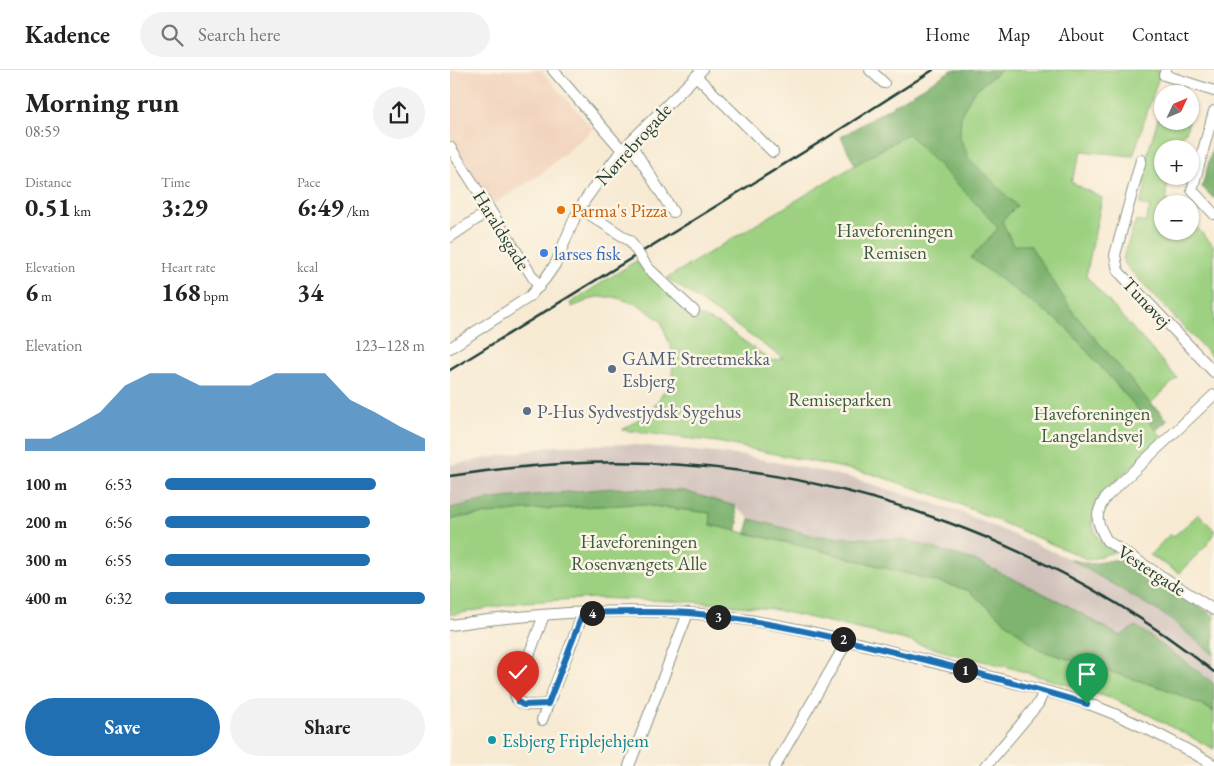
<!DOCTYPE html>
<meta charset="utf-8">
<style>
body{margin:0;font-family:"EB Garamond",serif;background:#f2f2f2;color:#222;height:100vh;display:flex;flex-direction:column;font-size:19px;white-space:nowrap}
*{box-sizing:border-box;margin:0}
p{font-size:16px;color:#767676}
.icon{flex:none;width:28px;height:28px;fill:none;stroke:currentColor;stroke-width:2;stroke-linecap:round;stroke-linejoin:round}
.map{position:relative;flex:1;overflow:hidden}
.details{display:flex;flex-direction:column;background:#fff;width:450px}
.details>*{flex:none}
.needle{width:32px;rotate:46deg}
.tools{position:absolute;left:704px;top:15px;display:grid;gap:10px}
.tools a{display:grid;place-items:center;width:45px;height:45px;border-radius:50%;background:#fff;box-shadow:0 1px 4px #0004;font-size:25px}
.pin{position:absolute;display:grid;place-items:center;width:42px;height:42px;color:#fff;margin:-51px -21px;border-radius:50% 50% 50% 0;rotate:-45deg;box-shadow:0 0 5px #0007}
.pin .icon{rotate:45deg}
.km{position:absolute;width:25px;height:25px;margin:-12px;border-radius:50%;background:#222;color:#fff;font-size:14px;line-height:25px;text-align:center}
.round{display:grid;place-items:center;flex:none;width:52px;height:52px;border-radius:26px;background:#f2f2f2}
.head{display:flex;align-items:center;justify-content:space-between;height:85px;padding:0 25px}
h1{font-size:28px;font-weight:700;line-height:38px}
.figures{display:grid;grid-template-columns:repeat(3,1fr);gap:8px;height:85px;padding:5px 25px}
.figures div{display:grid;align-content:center}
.figures b{font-size:25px;font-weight:700}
.figures small{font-size:14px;font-weight:400}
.figures p{font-size:14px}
.chart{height:140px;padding:10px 25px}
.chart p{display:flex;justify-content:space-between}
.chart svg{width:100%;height:90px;margin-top:5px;fill:#1f6fb2;opacity:.7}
.cta{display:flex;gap:10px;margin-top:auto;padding:10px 25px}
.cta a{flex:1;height:58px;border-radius:30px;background:#1f6fb2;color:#fff;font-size:20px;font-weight:700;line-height:58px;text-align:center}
.cta a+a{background:#f2f2f2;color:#222}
ul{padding:0 25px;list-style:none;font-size:16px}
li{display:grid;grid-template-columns:80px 60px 1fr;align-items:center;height:38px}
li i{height:12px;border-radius:6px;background:#1f6fb2}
header{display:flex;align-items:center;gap:30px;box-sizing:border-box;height:70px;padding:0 25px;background:#fff;border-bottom:1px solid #e0e0e0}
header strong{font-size:24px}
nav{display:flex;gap:28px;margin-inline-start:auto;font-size:18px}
.search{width:350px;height:45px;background:#f2f2f2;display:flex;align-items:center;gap:12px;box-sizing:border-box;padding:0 18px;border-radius:28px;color:#767676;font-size:19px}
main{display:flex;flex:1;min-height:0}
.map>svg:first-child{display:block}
.built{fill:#f2d4be}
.industrial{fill:#cfc0ba}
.green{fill:#9dd181;stroke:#5e875a}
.forest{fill:#7eb36f;stroke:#4e7852}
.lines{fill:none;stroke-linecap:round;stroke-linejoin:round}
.minor-casing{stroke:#8b9484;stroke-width:12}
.minor{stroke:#fff;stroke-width:10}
.rail{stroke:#1f3d34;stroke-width:2.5}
.minor-bridge-casing{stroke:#8b9484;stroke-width:12;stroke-linecap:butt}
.minor-bridge{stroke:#fff;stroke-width:10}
.route-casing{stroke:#fff;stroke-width:10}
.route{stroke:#1f6fb2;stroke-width:6}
.food-dot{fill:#e8710a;stroke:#fcf5e5;stroke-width:2}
.shop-dot{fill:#3f7fe0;stroke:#fcf5e5;stroke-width:2}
.service-dot{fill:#5c6f8a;stroke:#fcf5e5;stroke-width:2}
.culture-dot{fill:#0f9aa8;stroke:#fcf5e5;stroke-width:2}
.labels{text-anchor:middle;stroke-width:5;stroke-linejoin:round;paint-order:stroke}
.street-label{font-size:19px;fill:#1f3d34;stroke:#fcf5e5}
.food-label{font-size:19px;fill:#c56008;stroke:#fcf5e5;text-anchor:start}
.park-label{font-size:19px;fill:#385b43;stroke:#fcf5e5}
.shop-label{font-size:19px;fill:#366cbe;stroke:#fcf5e5;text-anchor:start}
.service-label{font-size:19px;fill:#4e5e75;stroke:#fcf5e5;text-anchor:start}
.culture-label{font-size:19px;fill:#0d838f;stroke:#fcf5e5;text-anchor:start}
</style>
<header>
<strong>Kadence</strong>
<div class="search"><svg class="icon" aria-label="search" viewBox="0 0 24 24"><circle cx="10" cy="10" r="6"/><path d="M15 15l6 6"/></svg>Search here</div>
<nav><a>Home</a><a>Map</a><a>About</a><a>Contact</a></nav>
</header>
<main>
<section class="details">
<div class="head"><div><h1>Morning run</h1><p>08:59</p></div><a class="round"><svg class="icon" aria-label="share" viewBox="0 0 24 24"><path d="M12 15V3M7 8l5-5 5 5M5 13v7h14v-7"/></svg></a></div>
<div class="figures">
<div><p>Distance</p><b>0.51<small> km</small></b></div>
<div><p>Time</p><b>3:29</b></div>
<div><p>Pace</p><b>6:49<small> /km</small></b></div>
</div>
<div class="figures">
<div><p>Elevation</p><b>6<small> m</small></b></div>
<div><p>Heart rate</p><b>168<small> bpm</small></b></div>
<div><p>kcal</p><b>34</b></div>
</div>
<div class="chart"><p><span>Elevation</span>123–128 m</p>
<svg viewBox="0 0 160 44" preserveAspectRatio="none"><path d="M0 44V38L10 38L20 32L30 25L40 12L50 6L60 6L70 12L80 12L90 12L100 6L110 6L120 6L130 19L140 25L150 32L160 38V44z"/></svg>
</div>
<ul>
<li><b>100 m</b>6:53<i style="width:81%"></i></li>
<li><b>200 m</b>6:56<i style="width:79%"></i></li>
<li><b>300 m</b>6:55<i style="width:79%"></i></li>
<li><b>400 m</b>6:32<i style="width:100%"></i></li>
</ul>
<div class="cta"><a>Save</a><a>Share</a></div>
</section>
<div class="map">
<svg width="764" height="696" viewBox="0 0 764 696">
<rect width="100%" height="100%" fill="#fcf5e5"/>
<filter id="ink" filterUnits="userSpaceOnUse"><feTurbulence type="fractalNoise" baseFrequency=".02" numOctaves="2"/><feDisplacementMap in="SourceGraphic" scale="10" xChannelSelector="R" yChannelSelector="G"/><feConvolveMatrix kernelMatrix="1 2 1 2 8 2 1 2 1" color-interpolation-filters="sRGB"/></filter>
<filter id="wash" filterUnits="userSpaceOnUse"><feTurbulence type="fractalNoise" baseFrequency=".0096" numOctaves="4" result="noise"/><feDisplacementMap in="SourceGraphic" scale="20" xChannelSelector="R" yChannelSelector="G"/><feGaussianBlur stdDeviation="1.12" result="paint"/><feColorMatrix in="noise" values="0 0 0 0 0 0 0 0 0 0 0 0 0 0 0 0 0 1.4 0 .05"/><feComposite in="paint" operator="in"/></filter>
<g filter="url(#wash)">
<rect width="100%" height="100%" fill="#f7ead3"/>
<polygon class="built" points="0,0 91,0 143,59 92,103 42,135 0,69"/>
<polygon class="industrial" points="176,374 295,386 403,408 510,442 620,489 718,547 764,585 764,614 753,605 670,566 613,533 456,470 365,466 300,449 285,436 234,421 162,418 42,429 0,438 0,395 105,376"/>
<g class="green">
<polygon points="538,0 711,0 683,86 632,81 621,112 652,128 636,206 727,308 701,333 718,350 706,360 712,368 645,431 642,453 648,468 664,482 639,490 495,428 422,404 267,372 172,360 201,341 222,309 223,284 211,251 189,235 164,227 146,227 122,237 120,233 186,191 213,219 239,242 270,254 322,291 333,288 217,208 457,64"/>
<polygon points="712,35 712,51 739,51 736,62 732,66 728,79 712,79 712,106 720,106 716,122 718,134 712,134 712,161 740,161 740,150 764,176 764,289 678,198 675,194 673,188 686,150 695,153 700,138 690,134 696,116 689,113"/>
<polygon points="186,434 260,443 261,455 369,480 518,520 589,580 716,619 756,637 764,642 764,679 697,644 663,629 635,620 554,596 503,584 452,569 322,539 245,532 145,528 73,532 0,545 0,450 11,447 74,440"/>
<polygon points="749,444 764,460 764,465 757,472 758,474 729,503 700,485 720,464 723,467"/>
</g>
<g class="forest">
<polygon points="502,0 551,0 523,22 511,45 510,68 519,88 567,136 552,151 563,175 580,175 623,242 700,333 718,350 706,360 615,256 521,188 548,158 520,127 458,64 405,95 391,67"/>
<polygon points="764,73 764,129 752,117"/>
<polygon points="162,418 234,421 285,436 288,452 287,461 261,455 260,443 186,434 74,440 11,447 0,450 0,438 42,429 106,423"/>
<polygon points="300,449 365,466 456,470 524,490 613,533 670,566 686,556 753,605 764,614 764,642 756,637 716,619 589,580 518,520 369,480 296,463"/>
<polygon points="673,488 764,546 764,585 718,547 620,489 641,494"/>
</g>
</g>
<g filter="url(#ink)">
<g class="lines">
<g class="minor-casing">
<g id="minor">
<polyline points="103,0 172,80"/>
<polyline points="420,0 434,13"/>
<polyline points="716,0 714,5 764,21"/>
<polyline points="246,6 323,82"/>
<polyline points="764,41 742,120 764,144"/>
<polyline points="180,73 223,142"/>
<polyline points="0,77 89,217"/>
<polyline points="691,90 665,185 668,201 764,302"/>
<polyline points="130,138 180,171"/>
<polyline points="0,167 28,148"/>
<polyline points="198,198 244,241"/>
<polyline points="0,278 79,227 95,209 106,193 125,147 135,130 150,109 172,80 252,0"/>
<path d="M764 325 656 427C643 446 647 453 657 471L764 540"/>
<path d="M94 545 65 623C67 639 85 635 98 634"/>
<path d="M0 555C78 544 159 538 237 543 327 549 415 575 502 597 546 608 592 619 636 633 681 649 723 671 764 695"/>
<polyline points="92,650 133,543"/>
<polyline points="179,696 238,543"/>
<polyline points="325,696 398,570"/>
<polyline points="536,696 588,634 594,621"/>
</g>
</g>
<use href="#minor" class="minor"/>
<g class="rail">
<polyline points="0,300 375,69 483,0"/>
<path d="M0 406C66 396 132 390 199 393 403 401 604 474 764 602"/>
</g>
<g class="minor-bridge-casing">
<polyline id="minor-bridge" points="180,171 198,198"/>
</g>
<use href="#minor-bridge" class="minor-bridge"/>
</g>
</g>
<g class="lines" filter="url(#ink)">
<g class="route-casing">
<path id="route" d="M68 632 73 635 98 634 133 543C168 542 204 541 239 543 318 550 395 570 472 589 527 603 582 617 637 634"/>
</g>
<use href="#route" class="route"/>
</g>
<circle class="food-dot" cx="111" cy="140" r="5"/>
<circle class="shop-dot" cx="94" cy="183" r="5"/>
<g class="service-dot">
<circle cx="162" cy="299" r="5"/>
<circle cx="77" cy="341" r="5"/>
</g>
<circle class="culture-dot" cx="42" cy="670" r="5"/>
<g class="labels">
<g class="street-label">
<text transform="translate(183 74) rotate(-48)" y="7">Nørrebrogade</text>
<text transform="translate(52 160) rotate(58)" y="7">Haraldsgade</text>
<text transform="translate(697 232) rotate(47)" y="7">Tunøvej</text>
<text transform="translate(702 500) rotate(33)" y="7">Vestergade</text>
</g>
<g class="food-label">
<text x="121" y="147">Parma's Pizza</text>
</g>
<g class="park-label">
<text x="445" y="167">Haveforeningen<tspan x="445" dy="22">Remisen</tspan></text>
<text x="390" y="336">Remiseparken</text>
<text x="642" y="350">Haveforeningen<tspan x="642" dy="22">Langelandsvej</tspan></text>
<text x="189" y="478">Haveforeningen<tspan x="189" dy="22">Rosenvængets Alle</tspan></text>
</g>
<g class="shop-label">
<text x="104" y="190">larses fisk</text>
</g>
<g class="service-label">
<text x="172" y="295">GAME Streetmekka<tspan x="172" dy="22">Esbjerg</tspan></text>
<text x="87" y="348">P-Hus Sydvestjydsk Sygehus</text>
</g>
<g class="culture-label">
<text x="52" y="677">Esbjerg Friplejehjem</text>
</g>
</g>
</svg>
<div class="tools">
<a><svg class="needle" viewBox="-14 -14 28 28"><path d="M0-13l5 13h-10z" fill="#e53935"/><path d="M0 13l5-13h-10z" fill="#767676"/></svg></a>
<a>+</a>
<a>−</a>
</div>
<div class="pin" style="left:637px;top:634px;background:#1e9e55"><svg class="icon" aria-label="arrive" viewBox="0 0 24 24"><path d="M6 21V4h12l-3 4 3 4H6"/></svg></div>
<div class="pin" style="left:68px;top:632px;background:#d93025"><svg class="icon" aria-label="check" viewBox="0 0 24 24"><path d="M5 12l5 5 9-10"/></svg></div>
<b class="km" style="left:515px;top:600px">1</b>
<b class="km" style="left:393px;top:569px">2</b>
<b class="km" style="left:268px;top:547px">3</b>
<b class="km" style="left:142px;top:543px">4</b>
</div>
</main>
